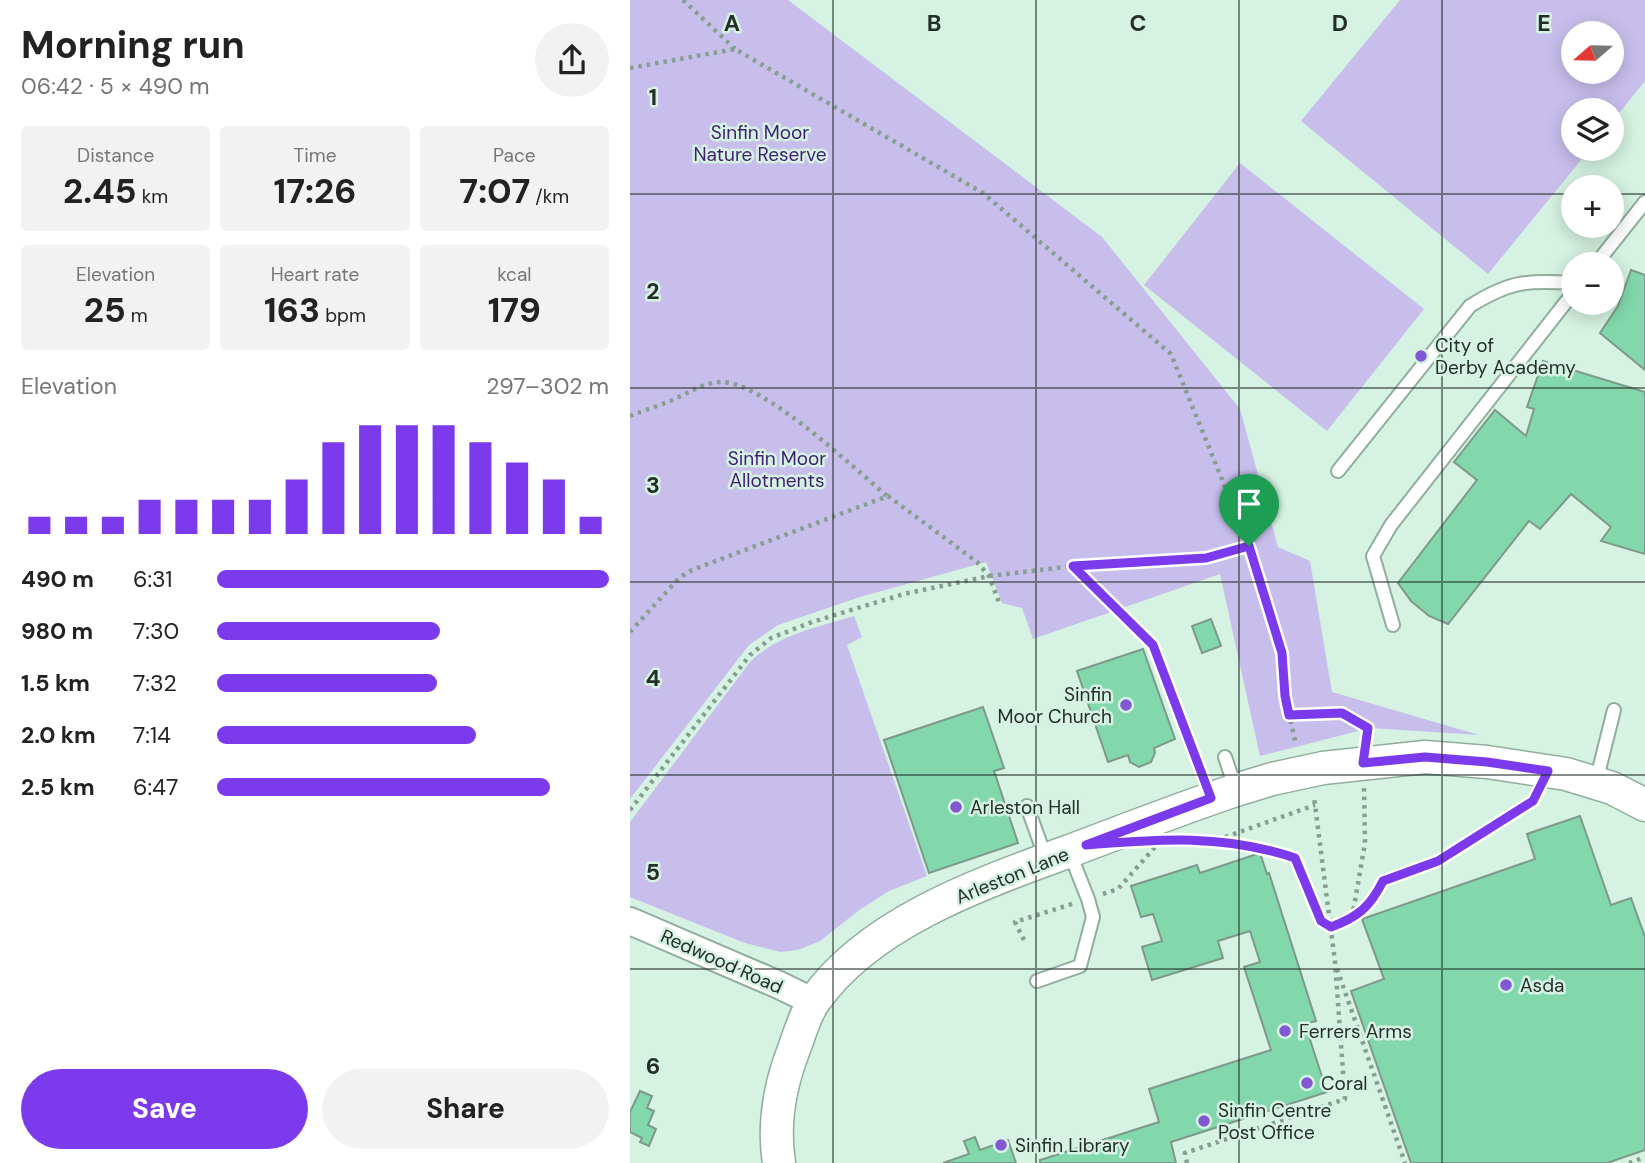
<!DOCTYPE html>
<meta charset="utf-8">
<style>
body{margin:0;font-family:"DM Sans",sans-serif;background:#f2f2f2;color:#222;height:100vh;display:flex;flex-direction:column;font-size:26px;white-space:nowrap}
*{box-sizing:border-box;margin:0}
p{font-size:23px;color:#767676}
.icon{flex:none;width:38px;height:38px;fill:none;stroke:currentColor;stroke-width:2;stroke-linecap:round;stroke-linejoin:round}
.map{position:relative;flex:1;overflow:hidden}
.sheet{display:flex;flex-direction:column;background:#fff;width:630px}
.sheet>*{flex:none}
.needle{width:46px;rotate:250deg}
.tools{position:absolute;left:931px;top:21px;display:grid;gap:14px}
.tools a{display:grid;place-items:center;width:63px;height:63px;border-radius:50%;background:#fff;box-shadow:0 4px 18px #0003;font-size:35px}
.pin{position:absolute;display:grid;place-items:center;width:60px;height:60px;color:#fff;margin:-72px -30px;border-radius:50% 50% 50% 0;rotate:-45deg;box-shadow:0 0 7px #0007}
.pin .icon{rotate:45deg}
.round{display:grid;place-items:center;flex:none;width:74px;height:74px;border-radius:37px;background:#f2f2f2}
.headline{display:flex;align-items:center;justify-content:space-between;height:119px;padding:0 21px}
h1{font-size:38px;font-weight:700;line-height:52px}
.metrics{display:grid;grid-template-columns:repeat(3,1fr);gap:10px;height:119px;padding:7px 21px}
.metrics div{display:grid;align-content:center;border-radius:7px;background:#f2f2f2;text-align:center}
.metrics b{font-size:35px;font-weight:700}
.metrics small{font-size:19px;font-weight:400}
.metrics p{font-size:19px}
.chart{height:196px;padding:14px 21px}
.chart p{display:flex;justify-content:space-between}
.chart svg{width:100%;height:126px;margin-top:7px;stroke:#7c3aed;stroke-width:6}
.button{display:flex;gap:14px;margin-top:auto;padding:14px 21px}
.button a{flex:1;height:80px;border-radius:42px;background:#7c3aed;color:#fff;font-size:28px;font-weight:700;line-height:80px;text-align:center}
.button a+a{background:#f2f2f2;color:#222}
ul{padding:0 21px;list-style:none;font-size:23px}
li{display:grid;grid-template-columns:112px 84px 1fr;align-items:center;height:52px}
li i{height:18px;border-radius:9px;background:#7c3aed}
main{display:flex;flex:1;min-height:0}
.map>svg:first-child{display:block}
.green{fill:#c8beec;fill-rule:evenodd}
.building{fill:#82d8ac;stroke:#7e998a;stroke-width:2}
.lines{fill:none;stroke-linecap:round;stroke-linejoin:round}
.service-casing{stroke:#91ad9d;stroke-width:16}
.minor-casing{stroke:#91ad9d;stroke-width:30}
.tertiary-casing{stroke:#91ad9d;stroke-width:35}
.path{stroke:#889e92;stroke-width:4.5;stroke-dasharray:3.5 5;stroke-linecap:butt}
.service{stroke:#fff;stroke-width:12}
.minor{stroke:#fff;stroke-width:26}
.tertiary{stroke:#fff;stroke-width:32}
.route-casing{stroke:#fff;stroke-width:14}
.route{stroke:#7c3aed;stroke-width:9}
.grid{fill:none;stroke:#242f29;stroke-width:2;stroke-opacity:0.55}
.poi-dot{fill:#8158d2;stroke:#d5f2e2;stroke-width:2.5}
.labels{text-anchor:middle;stroke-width:5;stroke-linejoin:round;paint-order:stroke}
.park-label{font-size:19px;fill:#3e1f72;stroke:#d5f2e2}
.poi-label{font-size:19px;fill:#242f29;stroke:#d5f2e2;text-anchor:start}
.street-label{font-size:19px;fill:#242f29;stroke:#d5f2e2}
.grid-label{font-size:23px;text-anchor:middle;font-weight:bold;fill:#242f29;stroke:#d5f2e2;stroke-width:5;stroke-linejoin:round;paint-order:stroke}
</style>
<main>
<section class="sheet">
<div class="headline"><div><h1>Morning run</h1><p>06:42 · 5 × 490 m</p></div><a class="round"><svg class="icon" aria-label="share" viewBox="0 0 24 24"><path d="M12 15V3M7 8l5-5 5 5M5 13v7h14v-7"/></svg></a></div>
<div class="metrics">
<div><p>Distance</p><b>2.45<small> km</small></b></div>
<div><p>Time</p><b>17:26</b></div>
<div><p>Pace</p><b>7:07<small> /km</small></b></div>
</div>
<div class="metrics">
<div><p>Elevation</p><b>25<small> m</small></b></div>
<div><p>Heart rate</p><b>163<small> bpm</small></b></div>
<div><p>kcal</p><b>179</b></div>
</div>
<div class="chart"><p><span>Elevation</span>297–302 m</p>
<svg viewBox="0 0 160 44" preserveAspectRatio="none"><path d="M5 44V38M15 44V38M25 44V38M35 44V32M45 44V32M55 44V32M65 44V32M75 44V25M85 44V12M95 44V6M105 44V6M115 44V6M125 44V12M135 44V19M145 44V25M155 44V38"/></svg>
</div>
<ul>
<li><b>490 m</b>6:31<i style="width:100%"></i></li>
<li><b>980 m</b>7:30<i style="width:57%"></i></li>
<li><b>1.5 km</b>7:32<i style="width:56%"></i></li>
<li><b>2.0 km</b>7:14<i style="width:66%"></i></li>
<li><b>2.5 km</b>6:47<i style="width:85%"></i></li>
</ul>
<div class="button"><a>Save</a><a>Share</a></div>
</section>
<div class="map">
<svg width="1015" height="1163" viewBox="0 0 1015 1163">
<rect width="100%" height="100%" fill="#d5f2e2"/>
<g class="green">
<polygon points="0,0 158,0 472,237 610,409 648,547 680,561 702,692 849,735 740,728 630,756 590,574 403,639 392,608 372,603 356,562 230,597 148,625 119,645 0,799"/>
<path d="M770 0H1015V81L982 122V110H943V149H960L858 274 671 121ZM982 33V72H943V33Z"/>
<polygon points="610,163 794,309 697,431 514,285"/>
<path d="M224 616 232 637 217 645 297 876 259 891 228 911 190 941 168 950 151 952 115 943 0 897V822L120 662C148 635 187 627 224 616Z"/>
</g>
<g class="building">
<polygon points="1001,270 1015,275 1015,370 970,333 988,306"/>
<polygon points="913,361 1015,392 1015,554 971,541 981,527 941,494 910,529 899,521 818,624 799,616 781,601 768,583 847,480 824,462 865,410 896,436 904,409 897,407"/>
<polygon points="581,619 591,646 572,653 562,626"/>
<polygon points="513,649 545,739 524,748 525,753 521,762 509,767 500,762 498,755 478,762 447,671"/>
<polygon points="353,707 374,768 364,771 388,843 299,873 254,740"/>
<polygon points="950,816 981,905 1001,898 1015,937 1015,1150 977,1163 781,1163 721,991 754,979 732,919 905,859 897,834"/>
<polygon points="630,853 637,874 639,873 686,1021 675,1024 697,1092 541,1142 546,1163 410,1163 410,1160 529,1122 519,1089 641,1050 614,967 630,962 620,931 588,941 593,958 522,980 512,947 532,941 523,914 511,917 501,886 567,865 570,873"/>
<polygon points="10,1091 22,1096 17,1108 24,1111 18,1125 26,1129 19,1146 10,1142 12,1138 0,1132 0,1112"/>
<polygon points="345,1137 350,1150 378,1140 386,1163 313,1163 339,1154 334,1141"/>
</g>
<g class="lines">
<g class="service-casing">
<g id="service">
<polyline points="966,264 1015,202"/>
<path d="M708 471 840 306C880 281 897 280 943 283"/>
<polyline points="763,625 743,556 761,525 943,293"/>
<polyline points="595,757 606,790"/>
<polyline points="966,782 984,710"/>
<polyline points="397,806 416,859"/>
<polyline points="407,981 450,966 463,917 458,899 439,851"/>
</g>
</g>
<g class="minor-casing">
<polyline id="minor" points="0,921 149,985 184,1002"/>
</g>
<g class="tertiary-casing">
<path id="tertiary" d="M149 1163C143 1125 150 1085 164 1049 170 1033 175 1014 185 1000 240 922 350 884 437 852 493 831 549 809 606 790L642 779 693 768 795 757 857 762 936 774 982 788 1015 805"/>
</g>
<g class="path">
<polyline points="53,0 105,49"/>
<polyline points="0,68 105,49 353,193 541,354 619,546 652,653 655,696 666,745"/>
<path d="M0 416C13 411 27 406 40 401 57 394 72 383 90 382 131 380 224 468 257 496"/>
<polyline points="443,566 523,645 573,774"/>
<polyline points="0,632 49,578 62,570 258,496 347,562 359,576 370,605"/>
<polyline points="659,714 712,713 738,728 736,738"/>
<polyline points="0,810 120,655 141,638 182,622 274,594 359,576 443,566 576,558 619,546"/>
<path d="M551 839C591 840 628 845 665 857L691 921 701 927C728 917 740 906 753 881L808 861 903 801 906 795"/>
<polyline points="587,840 685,805"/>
<polyline points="473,894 488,889 525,847"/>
<polyline points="722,918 735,843 734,788"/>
<polyline points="394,940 385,922 445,903"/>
<polyline points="707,969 775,1163"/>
<polyline points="557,1163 555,1153 715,1099 705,962 684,797"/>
<polyline points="999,1163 1015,1157"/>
</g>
<use href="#service" class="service"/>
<use href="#minor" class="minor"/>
<use href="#tertiary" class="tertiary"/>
</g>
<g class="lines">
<g class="route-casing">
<path id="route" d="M619 546 652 653 655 696 659 715 712 713 738 728 733 763 795 757 857 762 918 771 903 801 808 861 753 881C740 907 728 917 701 927L691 921 665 858C594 834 530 839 456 845L581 798 523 645 443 566 576 558Z"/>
</g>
<use href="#route" class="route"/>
</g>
<path class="grid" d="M203 0V1163M406 0V1163M609 0V1163M812 0V1163M0 194H943M982 194H1015M0 388H1015M0 582H1015M0 775H1015M0 969H1015"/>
<g class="poi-dot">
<circle cx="791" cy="356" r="7"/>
<circle cx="496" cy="705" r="7"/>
<circle cx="326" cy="807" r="7"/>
<circle cx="876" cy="985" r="7"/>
<circle cx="655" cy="1031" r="7"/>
<circle cx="677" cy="1083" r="7"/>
<circle cx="574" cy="1121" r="7"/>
<circle cx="371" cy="1145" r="7"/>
</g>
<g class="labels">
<g class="park-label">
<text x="130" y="139">Sinfin Moor<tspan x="130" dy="22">Nature Reserve</tspan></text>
<text x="147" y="465">Sinfin Moor<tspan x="147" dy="22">Allotments</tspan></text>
</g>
<g class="poi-label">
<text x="805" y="352">City of<tspan x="805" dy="22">Derby Academy</tspan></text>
<text x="482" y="701" text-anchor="end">Sinfin<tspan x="482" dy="22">Moor Church</tspan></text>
<text x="340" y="814">Arleston Hall</text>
<text x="890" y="992">Asda</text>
<text x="669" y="1038">Ferrers Arms</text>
<text x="691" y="1090">Coral</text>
<text x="588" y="1117">Sinfin Centre<tspan x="588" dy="22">Post Office</tspan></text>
<text x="385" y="1152">Sinfin Library</text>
</g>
<g class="street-label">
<text transform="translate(382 875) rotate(-22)" y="7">Arleston Lane</text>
<text transform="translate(92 961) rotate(24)" y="7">Redwood Road</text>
</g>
</g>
<g class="grid-label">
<text x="102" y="31">A</text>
<text x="304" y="31">B</text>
<text x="508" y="31">C</text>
<text x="710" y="31">D</text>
<text x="914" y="31">E</text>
<text x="23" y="105">1</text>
<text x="23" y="299">2</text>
<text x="23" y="493">3</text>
<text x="23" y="686">4</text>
<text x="23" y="880">5</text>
<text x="23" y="1074">6</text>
</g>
</svg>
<div class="tools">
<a><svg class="needle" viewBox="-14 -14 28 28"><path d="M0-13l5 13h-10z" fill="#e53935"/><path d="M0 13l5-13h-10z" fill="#767676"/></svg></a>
<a><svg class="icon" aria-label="layers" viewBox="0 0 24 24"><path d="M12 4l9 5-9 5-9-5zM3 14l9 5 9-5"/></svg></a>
<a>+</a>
<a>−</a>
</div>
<div class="pin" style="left:619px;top:546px;background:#1e9e55"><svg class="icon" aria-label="arrive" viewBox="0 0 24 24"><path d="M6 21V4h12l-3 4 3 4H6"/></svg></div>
</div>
</main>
